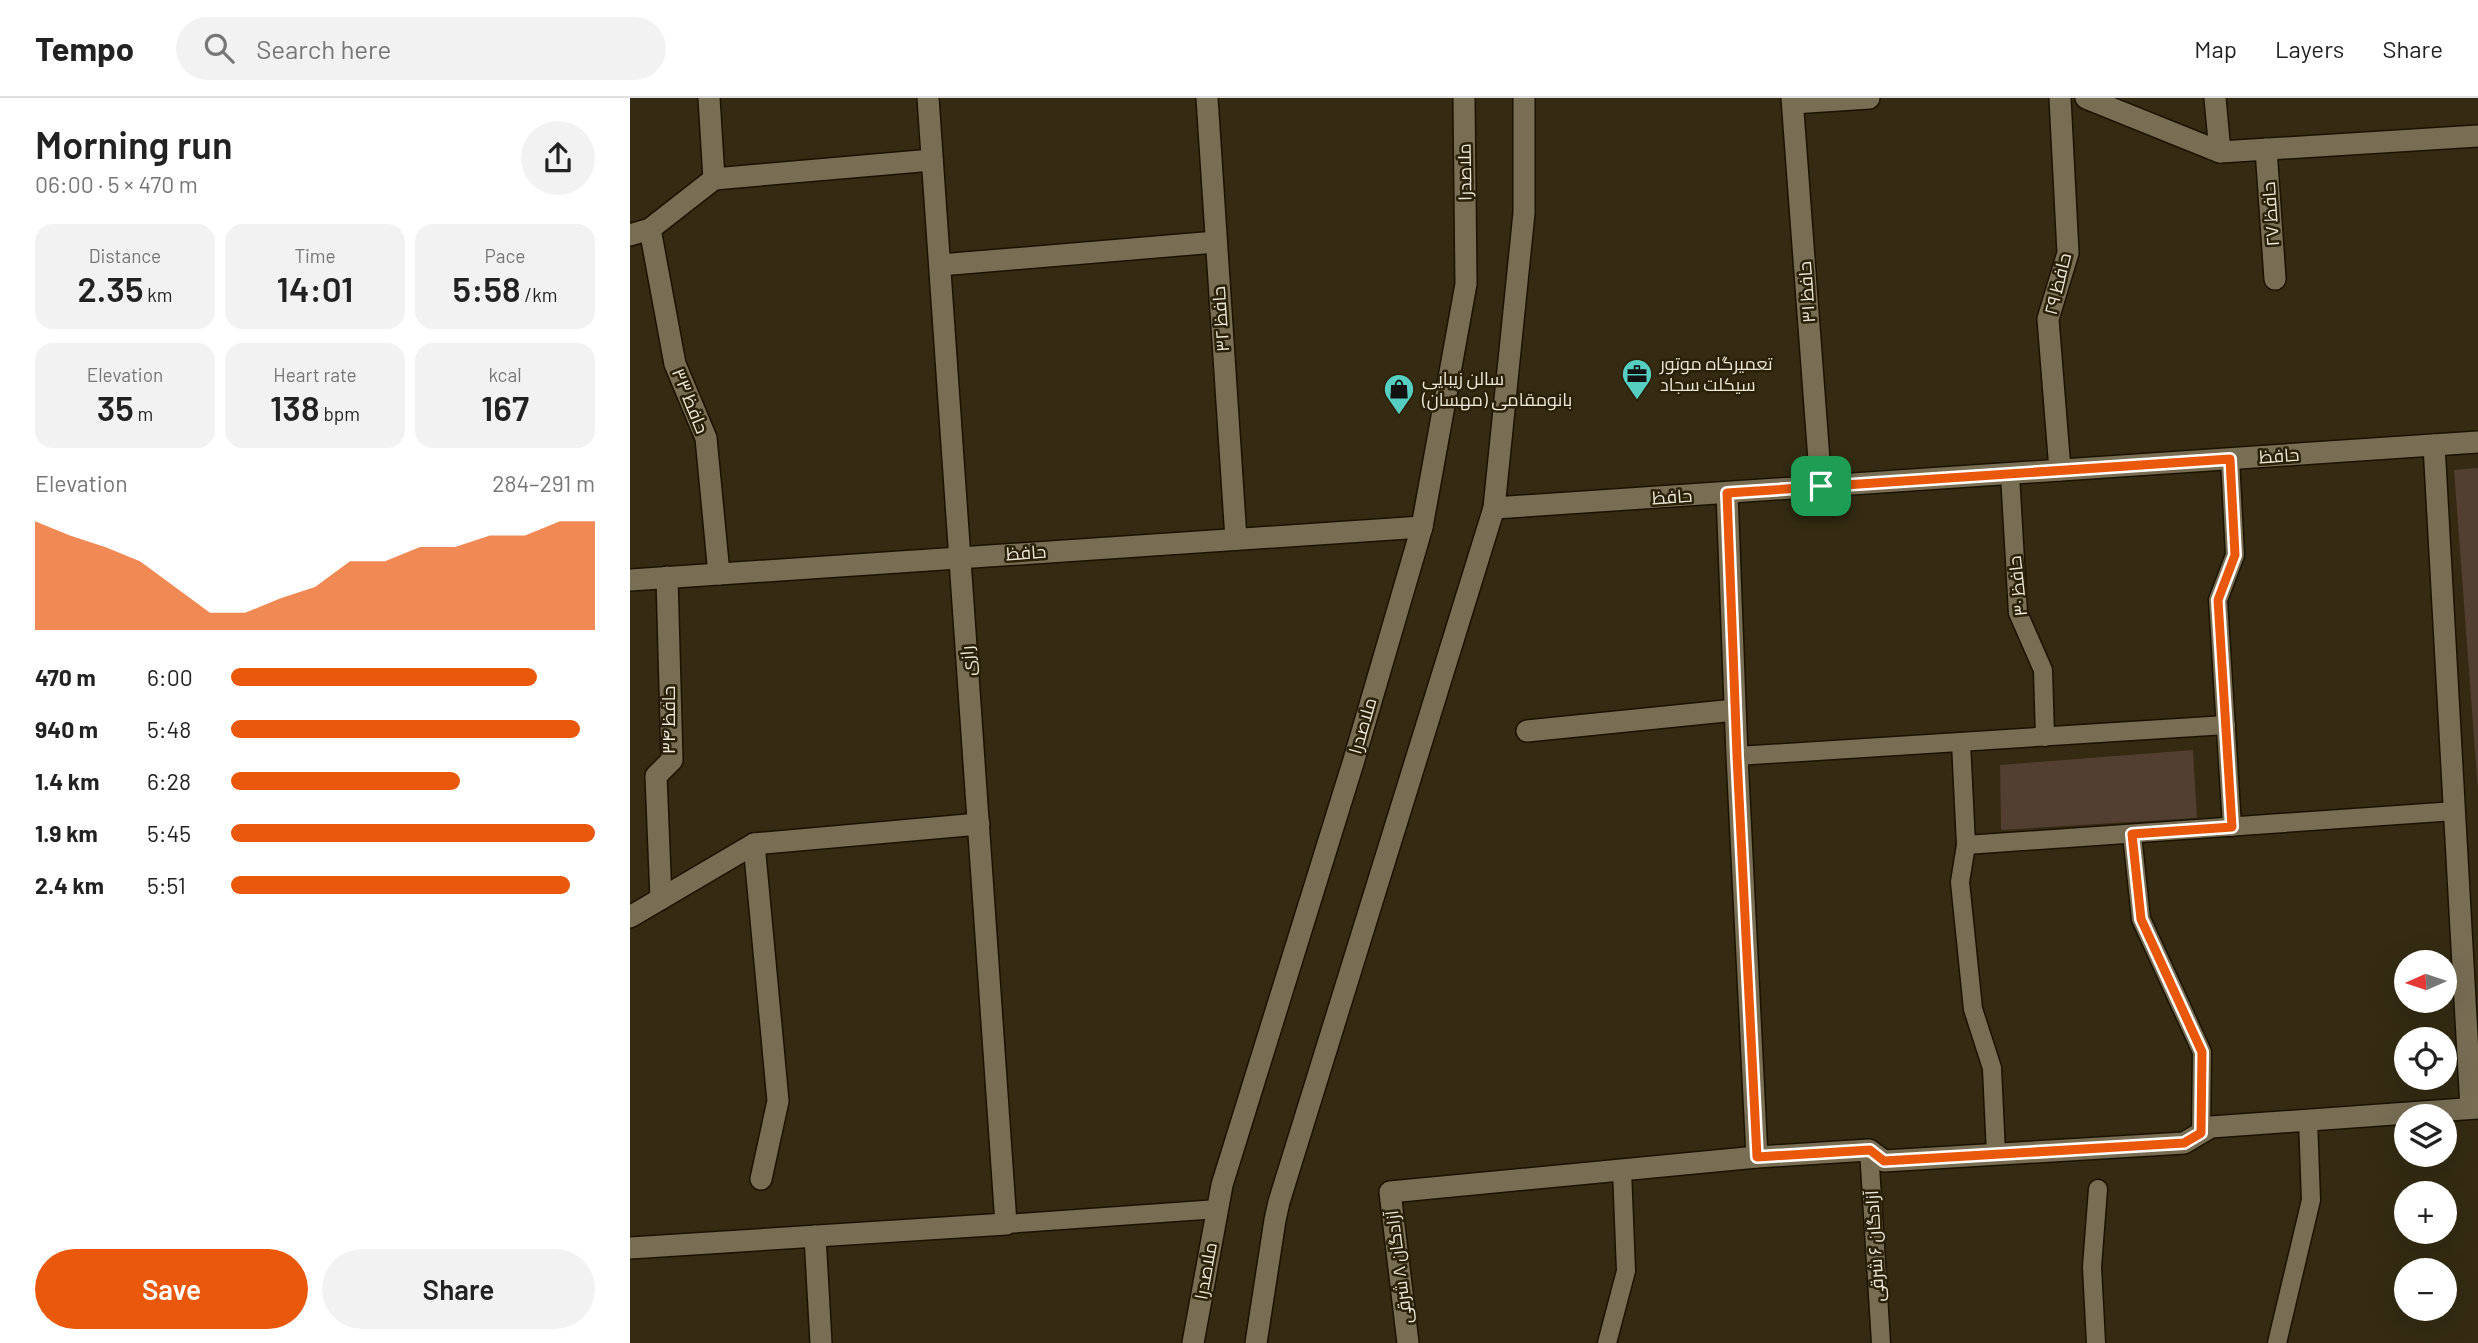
<!DOCTYPE html>
<meta charset="utf-8">
<style>
body{margin:0;font-family:Barlow,Cairo,sans-serif;background:#f2f2f2;color:#222;height:100vh;display:flex;flex-direction:column;font-size:26px;white-space:nowrap}
*{box-sizing:border-box;margin:0}
p{font-size:23px;color:#767676}
.icon{flex:none;width:38px;height:38px;fill:none;stroke:currentColor;stroke-width:2;stroke-linecap:round;stroke-linejoin:round}
.map{position:relative;flex:1;overflow:hidden}
.details{display:flex;flex-direction:column;background:#fff;width:630px}
.details>*{flex:none}
.needle{width:46px;rotate:267deg}
.buttons{position:absolute;left:1764px;top:852px;display:grid;gap:14px}
.buttons a{display:grid;place-items:center;width:63px;height:63px;border-radius:50%;background:#fff;box-shadow:0 7px 28px #0002;font-size:35px}
.pin{position:absolute;display:grid;place-items:center;width:60px;height:60px;color:#fff;margin:-30px;border-radius:14px;box-shadow:0 4px 10px #0006}
.round{display:grid;place-items:center;flex:none;width:74px;height:74px;border-radius:37px;background:#f2f2f2}
.head{display:flex;align-items:center;justify-content:space-between;height:119px;padding:0 35px}
h1{font-size:38px;font-weight:600;line-height:52px}
.metrics{display:grid;grid-template-columns:repeat(3,1fr);gap:10px;height:119px;padding:7px 35px}
.metrics div{display:grid;align-content:center;border-radius:18px;background:#f2f2f2;text-align:center}
.metrics b{font-size:35px;font-weight:600}
.metrics small{font-size:19px;font-weight:400}
.metrics p{font-size:19px}
.chart{height:196px;padding:14px 35px}
.chart p{display:flex;justify-content:space-between}
.chart svg{width:100%;height:126px;margin-top:7px;fill:#ea580c;opacity:.7}
.cta{display:flex;gap:14px;margin-top:auto;padding:14px 35px}
.cta a{flex:1;height:80px;border-radius:42px;background:#ea580c;color:#fff;font-size:28px;font-weight:600;line-height:80px;text-align:center}
.cta a+a{background:#f2f2f2;color:#222}
ul{padding:0 35px;list-style:none;font-size:23px}
li{display:grid;grid-template-columns:112px 84px 1fr;align-items:center;height:52px}
li i{height:18px;border-radius:9px;background:#ea580c}
header{display:flex;align-items:center;gap:42px;box-sizing:border-box;height:98px;padding:0 35px;background:#fff;border-bottom:2px solid #e0e0e0}
header strong{font-size:33px}
nav{display:flex;gap:38px;margin-inline-start:auto;font-size:24px}
.search{width:490px;height:63px;background:#f2f2f2;display:flex;align-items:center;gap:18px;box-sizing:border-box;padding:0 24px;border-radius:38px;color:#767676;font-size:26px}
main{display:flex;flex:1;min-height:0}
.map>svg:first-child{display:block}
.green{fill:#533e32}
.lines{fill:none;stroke-linecap:round;stroke-linejoin:round}
.lane-casing{stroke:#1b1300;stroke-width:21}
.street-casing{stroke:#1b1300;stroke-width:24}
.secondary-casing{stroke:#1b1300;stroke-width:24}
.lane{stroke:#786e54;stroke-width:18}
.street{stroke:#786e54;stroke-width:21}
.secondary{stroke:#786e54;stroke-width:21}
.route-casing{stroke:#fff;stroke-width:14}
.route{stroke:#ea580c;stroke-width:9}
.labels{text-anchor:middle;stroke-width:5;stroke-linejoin:round;paint-order:stroke}
.street-label{font-size:18px;fill:#ebe6d7;stroke:#2a2108}
.poi-label{font-size:18px;fill:#ebe6d7;stroke:#2a2108;text-anchor:start}
</style>
<header>
<strong>Tempo</strong>
<div class="search"><svg class="icon" aria-label="search" viewBox="0 0 24 24"><circle cx="10" cy="10" r="6"/><path d="M15 15l6 6"/></svg>Search here</div>
<nav><a>Map</a><a>Layers</a><a>Share</a></nav>
</header>
<main>
<section class="details">
<div class="head"><div><h1>Morning run</h1><p>06:00 · 5 × 470 m</p></div><a class="round"><svg class="icon" aria-label="share" viewBox="0 0 24 24"><path d="M12 15V3M7 8l5-5 5 5M5 13v7h14v-7"/></svg></a></div>
<div class="metrics">
<div><p>Distance</p><b>2.35<small> km</small></b></div>
<div><p>Time</p><b>14:01</b></div>
<div><p>Pace</p><b>5:58<small> /km</small></b></div>
</div>
<div class="metrics">
<div><p>Elevation</p><b>35<small> m</small></b></div>
<div><p>Heart rate</p><b>138<small> bpm</small></b></div>
<div><p>kcal</p><b>167</b></div>
</div>
<div class="chart"><p><span>Elevation</span>284–291 m</p>
<svg viewBox="0 0 160 44" preserveAspectRatio="none"><path d="M0 44V6L10 11L20 15L30 20L40 29L50 38L60 38L70 33L80 29L90 20L100 20L110 15L120 15L130 11L140 11L150 6L160 6V44z"/></svg>
</div>
<ul>
<li><b>470 m</b>6:00<i style="width:84%"></i></li>
<li><b>940 m</b>5:48<i style="width:96%"></i></li>
<li><b>1.4 km</b>6:28<i style="width:63%"></i></li>
<li><b>1.9 km</b>5:45<i style="width:100%"></i></li>
<li><b>2.4 km</b>5:51<i style="width:93%"></i></li>
</ul>
<div class="cta"><a>Save</a><a>Share</a></div>
</section>
<div class="map">
<svg width="1848" height="1245" viewBox="0 0 1848 1245">
<rect width="100%" height="100%" fill="#342b12"/>
<g class="green">
<polygon points="1848,370 1848,693 1824,372"/>
<polygon points="1563,652 1567,720 1371,732 1370,667"/>
</g>
<g class="lines">
<g class="lane-casing">
<g id="lane">
<polyline points="1600,361 1605,457 1588,502 1602,729"/>
<polyline points="1380,376 1388,515 1413,572 1415,639"/>
<polyline points="1331,644 1336,747 1330,784 1343,911 1362,970 1366,1056"/>
<polyline points="1107,658 1596,627"/>
<polyline points="1502,736 1511,821 1572,954 1571,1035"/>
<polyline points="1336,747 1825,713"/>
<polyline points="1239,1052 1251,1245"/>
<polyline points="376,1126 588,1111"/>
<polyline points="977,1245 996,1173 992,1072"/>
<polyline points="1466,1245 1462,1169 1468,1091"/>
<polyline points="1647,1245 1681,1102 1678,1022"/>
</g>
</g>
<g class="street-casing">
<g id="street">
<polyline points="79,0 84,81"/>
<polyline points="577,0 606,441"/>
<polyline points="1162,0 1191,389"/>
<polyline points="1430,0 1438,155 1418,221 1430,372"/>
<polyline points="1456,0 1590,54 1848,38"/>
<polyline points="1585,0 1590,54"/>
<polyline points="1163,5 1239,0"/>
<polyline points="1636,51 1645,181"/>
<polyline points="20,131 45,266 76,340 89,476"/>
<polyline points="0,137 20,131 84,81 302,62"/>
<polyline points="310,167 586,144"/>
<polyline points="1804,347 1841,1010"/>
<polyline points="1097,395 1107,658 1127,1059"/>
<polyline points="864,410 1848,344"/>
<polyline points="0,482 792,429"/>
<polyline points="897,633 1105,612"/>
<polyline points="124,746 148,1003 131,1081"/>
<polyline points="31,801 26,678 42,662 37,479"/>
<polyline points="0,819 124,746 349,726"/>
<polyline points="185,1138 191,1245"/>
<polyline points="0,1150 376,1126 298,0"/>
<polyline points="778,1245 760,1094 1127,1059 1239,1052 1254,1063 1554,1045 1581,1029 1848,1010"/>
</g>
</g>
<g class="secondary-casing">
<g id="secondary">
<polyline points="563,1245 592,1087 723,665 792,429 836,186 834,0"/>
<polyline points="626,1245 645,1122 649,1104 864,410 894,115 894,0"/>
</g>
</g>
<use href="#lane" class="lane"/>
<use href="#street" class="street"/>
<use href="#secondary" class="secondary"/>
</g>
<g class="lines">
<g class="route-casing">
<polygon id="route" points="1600,361 1605,457 1588,502 1602,729 1502,736 1511,821 1572,954 1571,1035 1554,1045 1254,1063 1240,1052 1127,1059 1107,658 1097,395"/>
</g>
<use href="#route" class="route"/>
</g>
<defs>
<g id="office-pin" transform="scale(1.575)"><path d="M0 17L-7.5 6A9.5 9.5 0 1 1 7.5 6Z" fill="#57cec2" stroke="#2a2108"/><path d="M-6-3h4V-5.5h4V-3h4V5H-6ZM-1-4.5V-3h2v-1.5ZM-6 0V1H6V0Z" fill="#111"/></g>
<g id="shop-pin" transform="scale(1.575)"><path d="M0 17L-7.5 6A9.5 9.5 0 1 1 7.5 6Z" fill="#57cec2" stroke="#2a2108"/><path d="M-5-2.5h2.3a2.7 3.5 0 0 1 5.4 0H5L5.5 6h-11ZM-1.5-2.5h3a1.5 2.3 0 0 0-3 0Z" fill="#111"/></g>
</defs>
<g fill-rule="evenodd">
<use href="#office-pin" x="1007" y="276"/>
<use href="#shop-pin" x="769" y="291"/>
</g>
<g class="labels">
<g class="street-label">
<text transform="translate(835 74) rotate(-91)" y="6">ملاصدرا</text>
<text transform="translate(1641 116) rotate(-94)" y="6">حافظ ۲۷</text>
<text transform="translate(1428 186) rotate(-76)" y="6">حافظ ۲۹</text>
<text transform="translate(1177 194) rotate(-94)" y="6">حافظ ۳۱</text>
<text transform="translate(591 221) rotate(-94)" y="6">حافظ ۳۲</text>
<text transform="translate(60 303) rotate(68)" y="6">حافظ ۳۳</text>
<text transform="translate(1649 358) rotate(-4)" y="6">حافظ</text>
<text transform="translate(1042 399) rotate(-4)" y="6">حافظ</text>
<text transform="translate(396 455) rotate(-4)" y="6">حافظ</text>
<text transform="translate(1388 488) rotate(-96)" y="6">حافظ ۳۰</text>
<text transform="translate(338 563) rotate(-94)" y="6">رازی</text>
<text transform="translate(39 622) rotate(-90)" y="6">حافظ ۳۴</text>
<text transform="translate(733 628) rotate(-74)" y="6">ملاصدرا</text>
<text transform="translate(1245 1148) rotate(-93)" y="6">آزادگان ۶ شرقی</text>
<text transform="translate(769 1169) rotate(-97)" y="6">آزادگان ۸ شرقی</text>
<text transform="translate(576 1173) rotate(-80)" y="6">ملاصدرا</text>
</g>
<g class="poi-label">
<text x="1030" y="272">تعمیرگاه موتور<tspan x="1030" dy="21">سیکلت سجاد</tspan></text>
<text x="792" y="287">سالن زیبایی<tspan x="792" dy="21">بانومقامی (مهسان)</tspan></text>
</g>
</g>
</svg>
<div class="buttons">
<a><svg class="needle" viewBox="-14 -14 28 28"><path d="M0-13l5 13h-10z" fill="#e53935"/><path d="M0 13l5-13h-10z" fill="#767676"/></svg></a>
<a><svg class="icon" aria-label="locate" viewBox="0 0 24 24"><circle cx="12" cy="12" r="6"/><path d="M12 2v4M12 18v4M2 12h4M18 12h4"/></svg></a>
<a><svg class="icon" aria-label="layers" viewBox="0 0 24 24"><path d="M12 4l9 5-9 5-9-5zM3 14l9 5 9-5"/></svg></a>
<a>+</a>
<a>−</a>
</div>
<div class="pin" style="left:1191px;top:388px;background:#1e9e55"><svg class="icon" aria-label="arrive" viewBox="0 0 24 24"><path d="M6 21V4h12l-3 4 3 4H6"/></svg></div>
</div>
</main>
